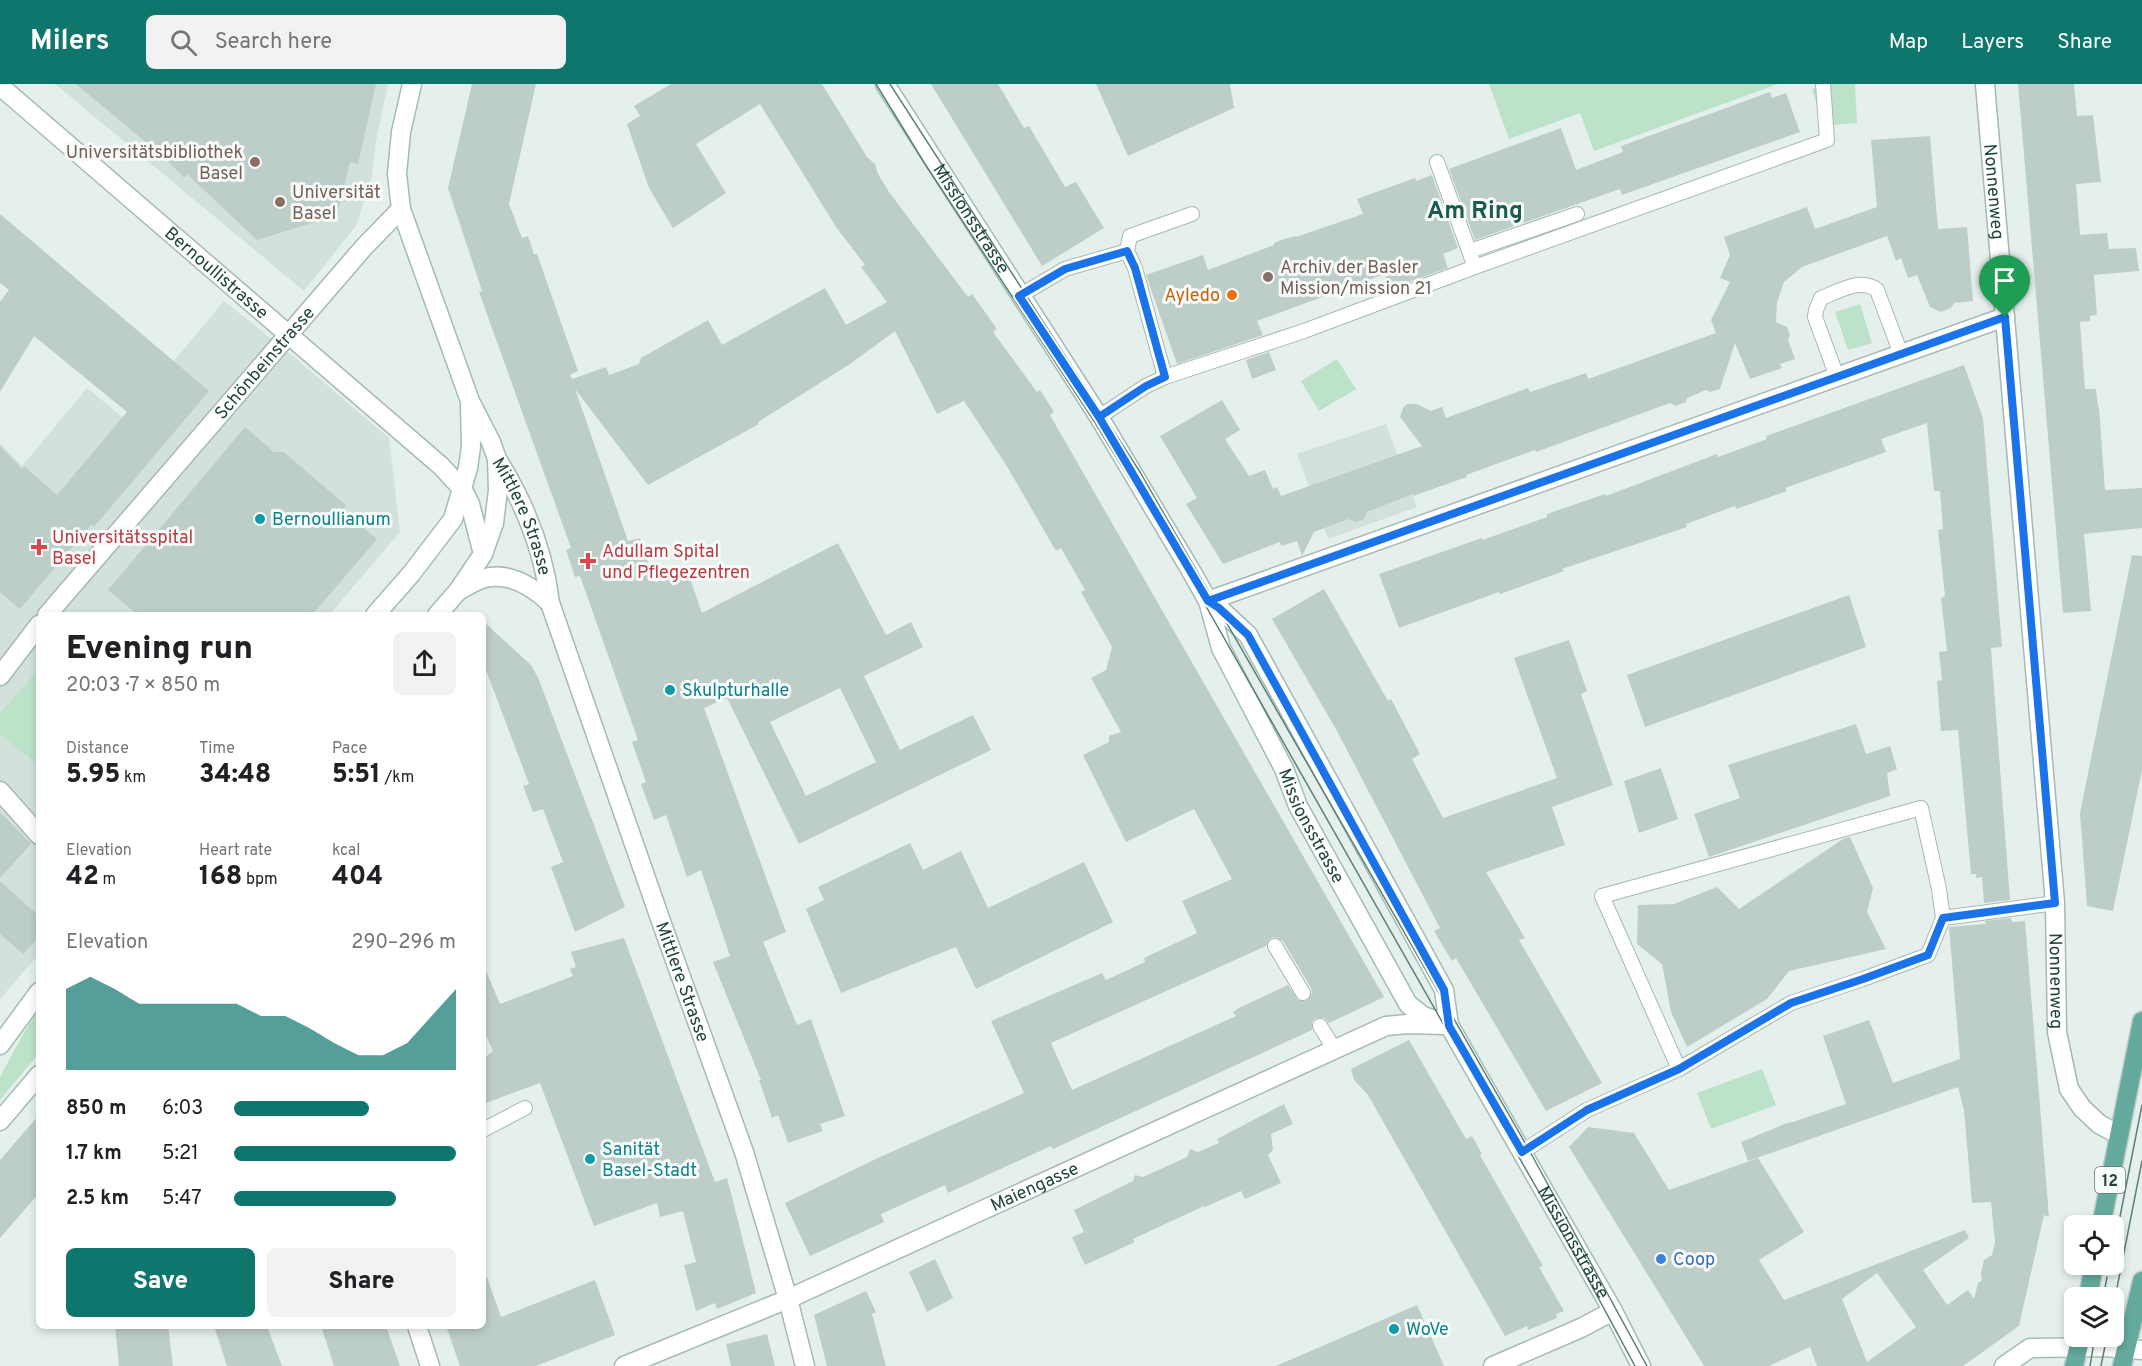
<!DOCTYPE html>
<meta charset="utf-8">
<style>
body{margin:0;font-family:Overpass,sans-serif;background:#f2f2f2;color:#202124;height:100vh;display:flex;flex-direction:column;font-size:22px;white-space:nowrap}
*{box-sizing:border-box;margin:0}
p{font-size:20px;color:#757577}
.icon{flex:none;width:33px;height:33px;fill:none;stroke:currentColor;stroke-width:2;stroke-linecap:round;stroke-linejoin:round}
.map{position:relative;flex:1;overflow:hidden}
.panel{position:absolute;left:36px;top:528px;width:450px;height:717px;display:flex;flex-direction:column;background:#fff;border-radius:9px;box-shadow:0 3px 9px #0003}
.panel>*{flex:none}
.controls{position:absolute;left:2064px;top:1131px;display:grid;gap:12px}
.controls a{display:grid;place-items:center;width:60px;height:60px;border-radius:9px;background:#fff;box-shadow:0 3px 9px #0003;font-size:30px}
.pin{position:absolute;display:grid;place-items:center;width:51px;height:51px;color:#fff;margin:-62px -26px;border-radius:50% 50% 50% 0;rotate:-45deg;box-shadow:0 0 6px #0007}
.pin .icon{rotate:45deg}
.round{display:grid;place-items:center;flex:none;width:63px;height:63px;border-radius:9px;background:#f2f2f2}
.overview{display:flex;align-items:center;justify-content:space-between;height:102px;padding:0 30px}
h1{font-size:33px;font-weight:800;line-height:45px}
.figures{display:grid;grid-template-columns:repeat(3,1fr);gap:9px;height:102px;padding:6px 30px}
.figures div{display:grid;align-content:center}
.figures b{font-size:26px;font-weight:800}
.figures small{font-size:16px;font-weight:400}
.figures p{font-size:16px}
.chart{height:168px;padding:12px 30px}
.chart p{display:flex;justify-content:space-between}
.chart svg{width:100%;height:108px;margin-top:6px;fill:#0f766e;opacity:.7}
.primary-button{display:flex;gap:12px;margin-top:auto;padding:12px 30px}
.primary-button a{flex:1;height:69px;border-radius:9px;background:#0f766e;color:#fff;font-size:24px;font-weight:800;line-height:69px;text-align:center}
.primary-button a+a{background:#f2f2f2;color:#202124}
ul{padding:0 30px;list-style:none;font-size:20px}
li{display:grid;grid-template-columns:96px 72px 1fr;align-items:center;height:45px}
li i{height:15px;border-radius:8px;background:#0f766e}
header{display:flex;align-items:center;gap:36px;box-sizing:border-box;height:84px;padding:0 30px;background:#0f766e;color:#fff}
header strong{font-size:28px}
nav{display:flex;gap:33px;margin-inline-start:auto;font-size:21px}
.search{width:420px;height:54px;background:#f2f2f2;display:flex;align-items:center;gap:15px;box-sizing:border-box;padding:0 21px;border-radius:9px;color:#757577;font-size:22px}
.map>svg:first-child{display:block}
.built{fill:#d3e1db}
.green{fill:#bce3c9}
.building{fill:#bdcec8;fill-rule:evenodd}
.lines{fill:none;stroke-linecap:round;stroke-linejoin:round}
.lane-casing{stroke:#a6b9b4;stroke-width:16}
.street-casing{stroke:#a6b9b4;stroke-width:21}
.secondary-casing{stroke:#a2bdb6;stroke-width:21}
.primary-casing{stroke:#c1cbc9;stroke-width:21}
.lane{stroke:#fff;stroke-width:14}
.street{stroke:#fff;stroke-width:18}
.secondary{stroke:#fff;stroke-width:18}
.primary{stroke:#64ab9d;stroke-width:18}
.tram{stroke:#5c8079;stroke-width:1.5}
.route-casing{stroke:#fff;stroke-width:12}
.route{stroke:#1a73e8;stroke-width:8}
.education-dot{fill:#8d6e63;stroke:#f7fbf9;stroke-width:2}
.food-dot{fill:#e8710a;stroke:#f7fbf9;stroke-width:2}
.culture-dot{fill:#0f9aa8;stroke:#f7fbf9;stroke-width:2}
.health-dot{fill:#e0444e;stroke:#f7fbf9;stroke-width:2}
.shop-dot{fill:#3f7fe0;stroke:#f7fbf9;stroke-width:2}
.labels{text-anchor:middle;stroke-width:6;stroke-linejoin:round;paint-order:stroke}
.shield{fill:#f7fbf9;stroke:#617c76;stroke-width:1.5}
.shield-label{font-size:16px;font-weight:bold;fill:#21453e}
.education-label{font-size:18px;fill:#785e54;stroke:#f7fbf9;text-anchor:start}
.street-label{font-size:18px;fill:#21453e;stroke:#f7fbf9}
.food-label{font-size:18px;fill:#c56008;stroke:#f7fbf9;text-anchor:end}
.culture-label{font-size:18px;fill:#0d838f;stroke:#f7fbf9;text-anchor:start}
.health-label{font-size:18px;fill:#be3a42;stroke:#f7fbf9;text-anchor:start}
.shop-label{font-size:18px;fill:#366cbe;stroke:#f7fbf9;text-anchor:start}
.district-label{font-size:24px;font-weight:bold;fill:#1a5a4f;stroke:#f7fbf9}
</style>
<header>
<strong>Milers</strong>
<div class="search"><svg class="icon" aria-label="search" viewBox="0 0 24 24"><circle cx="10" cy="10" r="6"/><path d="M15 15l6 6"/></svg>Search here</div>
<nav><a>Map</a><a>Layers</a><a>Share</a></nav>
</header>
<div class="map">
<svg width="2142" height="1282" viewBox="0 0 2142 1282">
<rect width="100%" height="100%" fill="#e5f0ec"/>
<g class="built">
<polygon points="55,0 388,0 376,58 372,93 356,142 304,207"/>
<polygon points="224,217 293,272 389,354 400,448 329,531 39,531 39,870 0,915 0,359 22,382 87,304 125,335"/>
<polygon points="1386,340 1417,423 1328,455 1297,370"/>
</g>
<g class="green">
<polygon points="1489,0 1778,0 1594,67 1580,29 1509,55"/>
<polygon points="1834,0 1855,0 1857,39 1823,42 1812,5"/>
<polygon points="1860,220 1872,259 1848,266 1835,228"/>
<polygon points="1337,275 1356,305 1319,327 1301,297"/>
<polygon points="39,585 39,682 0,650 0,629"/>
<polygon points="39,925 39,969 0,1016 0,993 26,945"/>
<polygon points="1762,985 1776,1021 1711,1045 1697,1009"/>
</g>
<g class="building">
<polygon points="76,0 376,0 358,80 350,78 337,131 257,156 187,90 184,94 166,75"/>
<path d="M472 0H536L509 120 522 154 528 152 534 170H537L578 287 570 291 572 295 606 283 609 291 639 280 641 274 708 236 722 261 825 204 846 241 887 218 861 183 865 181 836 143 760 20 696 60 726 109 673 144 649 104 627 40 640 32 634 22 671 0H822L867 73 875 80 878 90 889 108 968 213 972 210 997 245 993 248 1037 308 1040 306 1054 328 1050 331 1384 913 1329 939 1324 934H1316L1312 938V946L1053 1065 1051 1062 948 1109 945 1101 881 1130 884 1138 810 1172 785 1119 880 1073 1024 1009 991 937 1102 889 1106 896 1145 878 1144 874 1197 849 1182 817 1232 795 1194 725 1126 758 1083 671 1109 658V652L1121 648 1091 594 1106 586 1112 563 1081 508 1085 506 1061 464 1056 467 1005 379 964 317 937 330 895 247 850 280 758 338 759 340 648 401 575 305 628 457 640 454 654 498 689 492 702 529 838 459 886 551 911 538 923 563 864 592 900 666 973 631 991 666 799 760 727 614 704 624 786 848 763 858 797 941 811 935 845 1032 820 1040 823 1047 788 1059 778 1031 772 1034 759 996H761L713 878 730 872 701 786 687 793 666 731 654 736 641 700 646 698 632 658 638 656 580 492 575 493 566 466 571 464 479 208 482 207 448 104ZM840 604 876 678 806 712 770 638ZM1275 853 1283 857 1311 904 1312 909 1308 916H1298L1288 901 1237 925 1233 928 1236 932 1072 1006 1051 959 1266 862 1270 855Z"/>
<polygon points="931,0 998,0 1024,44 1029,42 1065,103 1076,98 1104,144 1042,182"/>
<polygon points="1096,0 1230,0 1234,24 1128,72"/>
<polygon points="2018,0 2074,0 2077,32 2093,31 2101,98 2076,100 2080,151 2107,149 2109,165 2136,164 2139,187 2094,191 2097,231 2090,232 2090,237 2080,238 2085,305 2096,305 2098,323 2099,323 2105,406 2142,404 2142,444 2084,450 2091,527 2063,529"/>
<polygon points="1770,8 1772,14 1786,9 1800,48 1622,111 1620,105 1475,156 1449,85 1561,44 1576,86 1623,68 1621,62"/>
<polygon points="1930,52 1938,145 1967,143 1973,217 1954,219 1951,224 1941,228 1930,223 1917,191 1908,194 1901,174 1896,177 1887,152 1802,183 1784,198 1777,218 1776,238 1787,243 1790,251 1788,256 1795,275 1780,280 1782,284 1750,295 1735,259 1720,305 1710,308 1706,306 1687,314 1686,318 1675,322 1670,319 1536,368 1535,366 1466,391 1467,393 1413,412 1413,410 1367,428 1364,435 1355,438 1348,435 1314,448 1302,472 1297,457 1281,462 1280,458 1223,480 1186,420 1197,414 1160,352 1222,316 1240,346 1225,355 1249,392 1265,386 1273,405 1277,403 1281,412 1422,362 1400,333 1403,324 1407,320 1417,320 1431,327 1442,323 1446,334 1528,304 1530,308 1586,289 1588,295 1716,249 1711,236 1730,198 1720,194 1730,171 1724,153 1807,123 1815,145 1877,123 1871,56"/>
<polygon points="1432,91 1458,164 1443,170 1448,184 1389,205 1385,190 1257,237 1263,251 1177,280 1146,191 1203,171 1208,186 1274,161 1274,159 1284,155 1296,152 1296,153 1363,130 1357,115 1415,94 1416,97"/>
<polygon points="0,130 209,307 94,443 92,440 20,525 0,508 0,362 22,385 24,382 57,411 127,328 34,252 0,308 0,218 9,206 0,199"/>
<polygon points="1269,268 1276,286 1252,295 1246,276"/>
<polygon points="1964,281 1983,334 2002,563 1991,564 2010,816 1984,819 1982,793 1976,794 1976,790 1971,790 1958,646 1941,647 1937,597 1942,596 1939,568 1947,567 1941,514 1945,512 1938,446 1943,445 1940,407 1934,407 1927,339 1881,355 1886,368 1785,404 1787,407 1736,425 1735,422 1686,440 1687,443 1562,485 1564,487 1500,510 1499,508 1399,544 1379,490 1482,454 1482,456 1547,433 1547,430 1605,410 1606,412 1717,370 1718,373 1767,355 1766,352"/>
<polygon points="245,343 274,368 284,368 315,395 346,421 342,426 377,455 312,531 138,531 108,506"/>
<polygon points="2132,471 2142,472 2142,686 2113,827 2087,822 2080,729"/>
<polygon points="1324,505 1388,617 1391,615 1420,670 1412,675 1443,734 1557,694 1514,574 1569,556 1587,607 1581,610 1613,701 1552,723 1565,761 1486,788 1525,854 1519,856 1602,999 1546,1027 1456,874 1452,877 1434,847 1440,844 1337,647 1272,535"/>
<polygon points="1849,511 1866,563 1645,643 1627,591"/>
<polygon points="483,537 532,582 539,596 625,823 575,848 551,783 563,778 543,725 533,728 523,702 529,700 483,578"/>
<polygon points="1856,640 1866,670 1890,662 1897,685 1887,689 1890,712 1709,773 1694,730 1740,714 1728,681"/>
<polygon points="1661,684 1678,735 1639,749 1624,697"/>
<polygon points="0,728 31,760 0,794"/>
<polygon points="1850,753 1873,804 1867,828 1886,865 1789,887 1767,915 1687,963 1671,928 1662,880 1637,860 1638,821 1674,820 1717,803 1739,825 1843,755"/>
<polygon points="910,759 923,786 961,767 988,824 1084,778 1113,838 976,905 956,863 841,909 806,825 824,816 818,803"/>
<polygon points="0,797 39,832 39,853 23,870 0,850"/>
<path d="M2011 834 2012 838 2025 837 2049 1133 2044 1131 2019 1242 1963 1282H1817L1810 1263 1769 1282H1704L1569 1063 1588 1043 1634 1049 1669 1106 1758 1074 1804 1148 1759 1176 1784 1216 1965 1146 1969 1154 1923 1186 1947 1221 1968 1206 1974 1215 1978 1199 1982 1196 1981 1189 1984 1176 1992 1171 1995 1158 1991 1118 1972 1119 1964 1026 1958 1003 1748 1077 1741 1058 1787 1039 1793 1038 1846 1020 1823 952 1869 936 1893 999 1960 975 1949 843 1986 840 1985 837ZM1877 1189 1916 1243 1867 1278 1842 1215Z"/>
<polygon points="624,854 715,1098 727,1094 734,1121 756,1209 717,1225 715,1219 696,1227 684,1181 696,1178 683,1127 660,1133 657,1119 594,1142 540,999 483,1020 483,975 493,967 483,945 483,880 500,920 573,892 570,885 576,883 571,868"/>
<polygon points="1409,956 1466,1055 1472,1052 1482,1070 1480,1071 1543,1182 1539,1183 1564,1227 1556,1230 1557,1234 1528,1246 1527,1242 1505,1252 1368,1011 1354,996 1351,985"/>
<polygon points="1284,1020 1293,1040 1271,1050 1273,1066 1268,1071 1281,1099 1245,1115 1241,1107 1205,1123 1204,1122 1133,1155 1135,1158 1085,1181 1072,1153 1084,1148 1074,1126 1133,1097 1135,1091 1143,1093 1187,1073 1190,1065 1198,1068 1219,1059 1217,1055"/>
<polygon points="39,1031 39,1109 0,1154 0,1076"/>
<polygon points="935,1175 953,1214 927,1228 909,1188"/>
<polygon points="487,1193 501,1233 595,1196 615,1251 536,1282 460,1282 446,1242 483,1242 483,1194"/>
<polygon points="866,1207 876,1228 872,1230 886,1282 827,1282 814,1231"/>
<polygon points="1417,1221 1444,1282 1276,1282"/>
<polygon points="115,1242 168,1242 173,1282 119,1282"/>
<polygon points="214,1242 267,1242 282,1282 227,1282"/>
<polygon points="321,1242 386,1242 400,1282 334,1282"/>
<polygon points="767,1250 775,1282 731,1282 726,1260"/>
</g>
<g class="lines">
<g class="lane-casing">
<g id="lane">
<polyline points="1437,78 1472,175"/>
<polyline points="1470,167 1577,130"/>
<polyline points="1019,212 1065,185 1127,167"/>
<polyline points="1165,293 1135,184 1127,167 1130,152 1192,130"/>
<path d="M1837 293 1815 233 1816 226 1821 214C1838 208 1861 193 1877 206L1901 270"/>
<polyline points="1099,333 1146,302 1165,293 1304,247 1475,183 1827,56 1823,0"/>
<polyline points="1275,862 1303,909"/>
<polyline points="1320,942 1335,966"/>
<polyline points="1679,985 1791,919 1863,895 1928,871 1943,834 2055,819"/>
<polyline points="483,1046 525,1024"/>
<polyline points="1522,1068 1587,1026 1679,985 1602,812 1921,724 1939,805 1943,834"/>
</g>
</g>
<g class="street-casing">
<g id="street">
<path id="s1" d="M1985 0 2055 819 2057 948 2069 1005 2082 1024 2099 1040 2119 1051"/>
<path id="s2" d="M0 2 441 382 463 406 470 420 483 470"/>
<path id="s3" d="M497 375C524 418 544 468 550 519L663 843 744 1068 788 1215 805 1282"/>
<path d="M458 507C466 503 476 496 485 494 510 488 533 503 550 519"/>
<polyline points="1208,517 2005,233"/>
<path id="s4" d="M47 531 364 163 401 125"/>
<polyline points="0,592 39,541"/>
<polyline points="0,707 39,751"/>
<polyline points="417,1242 430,1282"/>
<path id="s5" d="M624 1282 788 1215 1386 942 1407 940 1444 941"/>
<polyline points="1493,1282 1581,1244 1613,1227"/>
</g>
</g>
<g class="secondary-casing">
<g id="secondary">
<polyline points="412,0 401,48 397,90 401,125 470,317 491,358 497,375 498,406 494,439 483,470 458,507 437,531"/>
<path id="s6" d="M885 0 1099 333 1190 485 1208 517 1221 564 1284 685 1298 722 1408 920 1423 932 1449 941"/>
<path id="s7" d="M1208 517 1219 524 1248 551 1444 906 1449 941 1613 1227 1641 1282"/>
<polyline points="375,531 411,490 453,435 468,384 471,363 470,322"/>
<polyline points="0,961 39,908"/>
<polyline points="0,1037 39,991"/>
<polyline points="2004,1282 2030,1264 2105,1263 2142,1266"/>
</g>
</g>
<g class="primary-casing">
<g id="primary">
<polyline points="2101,1142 2142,937"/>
<polyline points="2088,1214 2094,1180"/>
<polyline points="2074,1282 2081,1252"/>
<polyline points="2122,1282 2142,1197"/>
</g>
</g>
<use href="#lane" class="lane"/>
<use href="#street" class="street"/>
<use href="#secondary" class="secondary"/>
<use href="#primary" class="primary"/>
<g class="tram">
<polyline points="876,0 925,80 1094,337 1186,487 1582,1184 1635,1282"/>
<polyline points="890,0 1140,388 1528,1064 1647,1282"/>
<polyline points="2114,1163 2142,1021"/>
<polyline points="2103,1214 2107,1193 2103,1214"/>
<polyline points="2114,1219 2142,1077"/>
<polyline points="2090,1282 2095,1252"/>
<polyline points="2101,1282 2107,1252"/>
</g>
</g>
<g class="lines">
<g class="route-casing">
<polyline id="route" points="2005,233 1208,517 1099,333 1146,302 1165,293 1135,184 1127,167 1065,185 1019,212 1099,333 1208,517 1219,524 1248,551 1444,906 1449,942 1522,1068 1587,1026 1679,985 1791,919 1863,895 1928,871 1943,834 2055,819 2005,233"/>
</g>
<use href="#route" class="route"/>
</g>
<g class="education-dot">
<circle cx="255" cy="78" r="6"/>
<circle cx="280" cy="118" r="6"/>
<circle cx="1268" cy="193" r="6"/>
</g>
<circle class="food-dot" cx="1232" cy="211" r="6"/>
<g class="culture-dot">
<circle cx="260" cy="435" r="6"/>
<circle cx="670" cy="606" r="6"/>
<circle cx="590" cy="1075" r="6"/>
<circle cx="1394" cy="1245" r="6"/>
</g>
<g class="health-dot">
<path d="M36 454h6v6h6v6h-6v6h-6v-6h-6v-6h6z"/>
<path d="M585 468h6v6h6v6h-6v6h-6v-6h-6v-6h6z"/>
</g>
<circle class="shop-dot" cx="1661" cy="1175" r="6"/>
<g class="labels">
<rect class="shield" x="2095" y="1083" width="30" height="26" rx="4.5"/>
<g class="shield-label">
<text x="2110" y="1102">12</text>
</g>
<g class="education-label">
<text x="243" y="74" text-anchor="end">Universitätsbibliothek<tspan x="243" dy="21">Basel</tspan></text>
<text x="292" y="114">Universität<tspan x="292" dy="21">Basel</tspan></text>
<text x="1280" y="189">Archiv der Basler<tspan x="1280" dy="21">Mission/mission 21</tspan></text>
</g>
<g class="street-label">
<text dy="6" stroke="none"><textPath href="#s1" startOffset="108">Nonnenweg</textPath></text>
<text dy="6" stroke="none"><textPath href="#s6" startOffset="160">Missionsstrasse</textPath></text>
<text dy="6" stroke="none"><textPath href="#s2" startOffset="286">Bernoullistrasse</textPath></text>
<text dy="6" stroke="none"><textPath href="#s4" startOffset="333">Schönbeinstrasse</textPath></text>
<text dy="6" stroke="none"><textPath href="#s3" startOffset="63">Mittlere Strasse</textPath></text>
<text dy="6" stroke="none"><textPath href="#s6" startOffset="858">Missionsstrasse</textPath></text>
<text dy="6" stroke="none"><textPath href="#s1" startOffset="900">Nonnenweg</textPath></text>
<text dy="6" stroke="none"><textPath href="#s3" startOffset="556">Mittlere Strasse</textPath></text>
<text dy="6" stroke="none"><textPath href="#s5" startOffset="448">Maiengasse</textPath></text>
<text dy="6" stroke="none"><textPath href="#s7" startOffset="744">Missionsstrasse</textPath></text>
</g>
<g class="food-label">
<text x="1220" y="217">Ayledo</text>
</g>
<g class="culture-label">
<text x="272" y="441">Bernoullianum</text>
<text x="682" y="612">Skulpturhalle</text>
<text x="602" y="1071">Sanität<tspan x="602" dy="21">Basel-Stadt</tspan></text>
<text x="1406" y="1251">WoVe</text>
</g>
<g class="health-label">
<text x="52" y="459">Universitätsspital<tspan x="52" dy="21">Basel</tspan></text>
<text x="602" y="473">Adullam Spital<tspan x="602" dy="21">und Pflegezentren</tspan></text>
</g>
<g class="shop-label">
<text x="1673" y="1181">Coop</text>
</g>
<g class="district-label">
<text x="1475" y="134">Am Ring</text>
</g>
</g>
</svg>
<div class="controls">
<a><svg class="icon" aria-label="locate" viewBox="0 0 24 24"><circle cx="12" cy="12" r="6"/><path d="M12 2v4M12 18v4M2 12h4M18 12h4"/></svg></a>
<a><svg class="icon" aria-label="layers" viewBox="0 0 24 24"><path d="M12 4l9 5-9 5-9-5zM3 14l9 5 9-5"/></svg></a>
</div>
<div class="pin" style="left:2005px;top:233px;background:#1e9e55"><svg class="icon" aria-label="arrive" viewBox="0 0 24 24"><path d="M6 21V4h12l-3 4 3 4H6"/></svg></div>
<section class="panel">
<div class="overview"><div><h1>Evening run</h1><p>20:03 · 7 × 850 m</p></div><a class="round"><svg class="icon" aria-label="share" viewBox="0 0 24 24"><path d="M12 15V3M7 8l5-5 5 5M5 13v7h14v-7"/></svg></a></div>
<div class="figures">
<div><p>Distance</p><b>5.95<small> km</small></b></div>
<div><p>Time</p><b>34:48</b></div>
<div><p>Pace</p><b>5:51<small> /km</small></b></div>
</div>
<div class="figures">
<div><p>Elevation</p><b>42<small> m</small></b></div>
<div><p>Heart rate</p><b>168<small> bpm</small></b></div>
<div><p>kcal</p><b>404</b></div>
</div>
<div class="chart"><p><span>Elevation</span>290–296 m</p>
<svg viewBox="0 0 160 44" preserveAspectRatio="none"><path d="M0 44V11L10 6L20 11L30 17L40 17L50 17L60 17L70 17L80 22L90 22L100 27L110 33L120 38L130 38L140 33L150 22L160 11V44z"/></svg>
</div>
<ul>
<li><b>850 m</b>6:03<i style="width:61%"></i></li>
<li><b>1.7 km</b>5:21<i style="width:100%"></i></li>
<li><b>2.5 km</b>5:47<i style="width:73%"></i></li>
</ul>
<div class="primary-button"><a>Save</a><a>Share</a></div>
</section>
</div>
